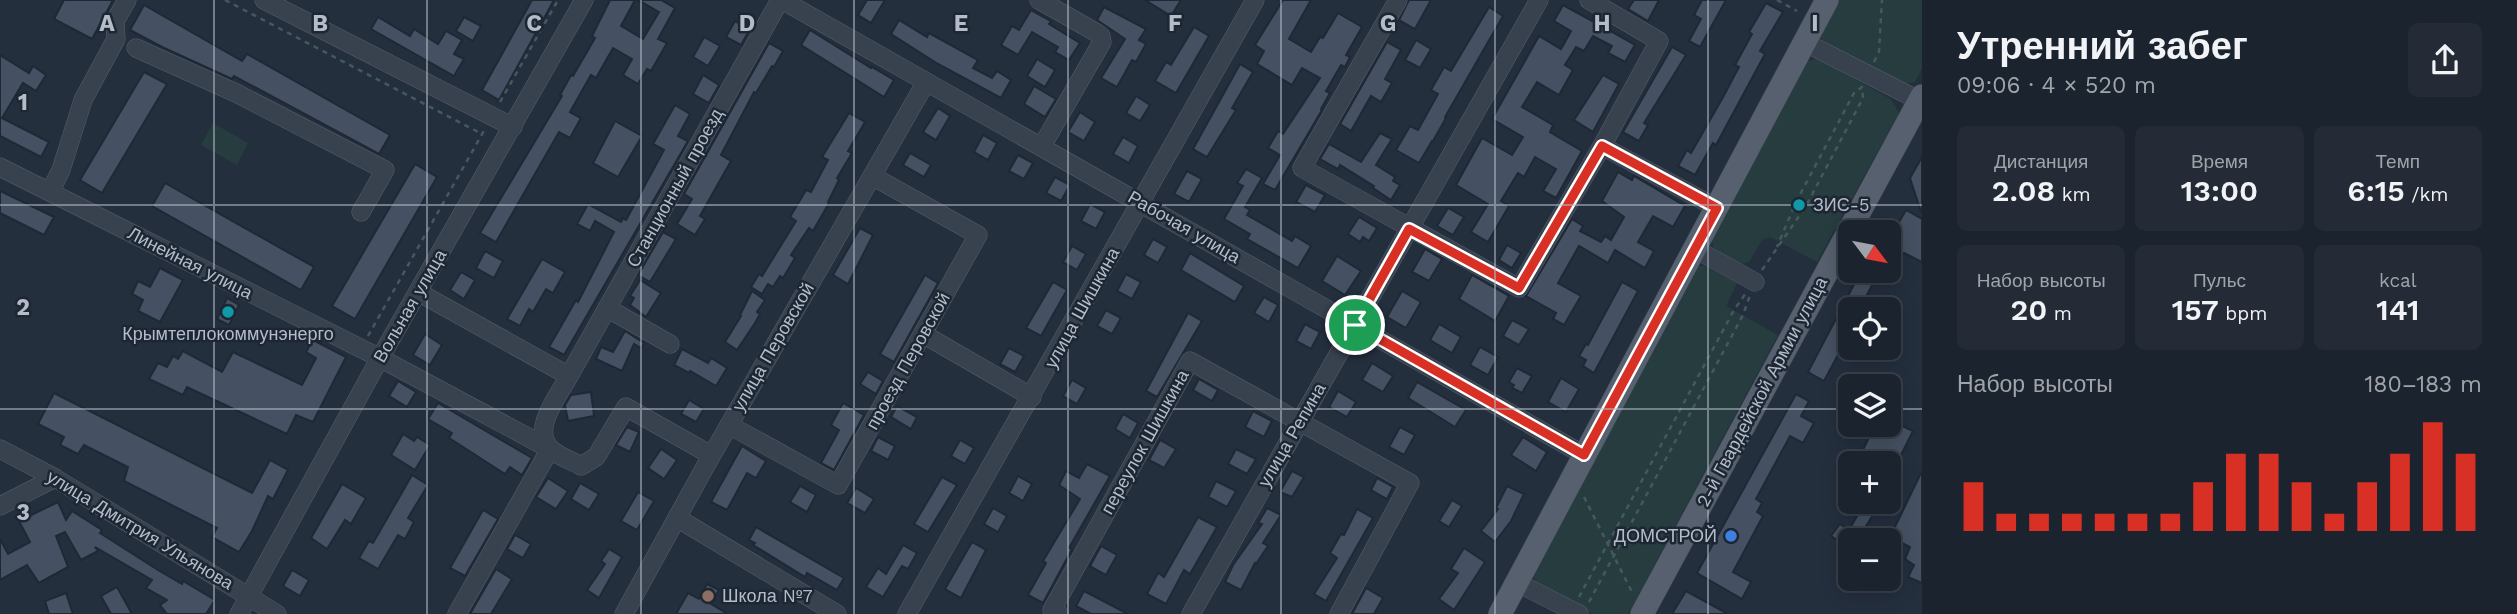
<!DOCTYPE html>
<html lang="ru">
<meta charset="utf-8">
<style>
body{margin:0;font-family:"Work Sans",sans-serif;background:#242b36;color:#f1f3f6;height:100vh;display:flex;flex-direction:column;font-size:26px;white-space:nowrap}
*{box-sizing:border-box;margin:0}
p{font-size:23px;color:#a0a4aa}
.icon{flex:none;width:38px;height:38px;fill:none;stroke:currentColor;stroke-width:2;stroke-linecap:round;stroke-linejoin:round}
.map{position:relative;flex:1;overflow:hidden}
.drawer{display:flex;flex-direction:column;background:#1b232e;width:595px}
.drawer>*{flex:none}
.needle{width:46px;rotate:122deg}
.tools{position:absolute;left:1838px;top:220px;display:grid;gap:14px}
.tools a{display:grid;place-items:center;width:63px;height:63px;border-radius:10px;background:#1b232e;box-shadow:0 4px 18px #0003,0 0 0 2px #39404a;font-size:35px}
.pin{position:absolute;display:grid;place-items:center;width:60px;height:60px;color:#fff;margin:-30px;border:4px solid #fff;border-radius:50%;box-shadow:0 2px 7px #0007}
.round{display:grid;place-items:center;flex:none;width:74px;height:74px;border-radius:10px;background:#242b36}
.headline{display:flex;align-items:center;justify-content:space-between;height:119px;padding:0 35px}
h1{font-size:38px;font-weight:600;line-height:52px}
.figures{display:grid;grid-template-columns:repeat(3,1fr);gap:10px;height:119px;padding:7px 35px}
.figures div{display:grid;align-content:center;border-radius:10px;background:#242b36;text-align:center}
.figures b{font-size:30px;font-weight:600}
.figures small{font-size:19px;font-weight:400}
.figures p{font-size:19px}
.chart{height:196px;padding:14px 35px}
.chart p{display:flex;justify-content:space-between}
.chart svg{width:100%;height:126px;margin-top:7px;stroke:#d93025;stroke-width:6}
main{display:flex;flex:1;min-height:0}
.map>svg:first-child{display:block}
.green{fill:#263c3f}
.building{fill:#455162;stroke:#1f2835;stroke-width:2}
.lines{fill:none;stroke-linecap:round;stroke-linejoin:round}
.minor-casing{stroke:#565f6c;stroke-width:19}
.major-casing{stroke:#414a57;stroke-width:24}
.path{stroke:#44595c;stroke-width:2.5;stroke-dasharray:5 5;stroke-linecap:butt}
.minor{stroke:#38414e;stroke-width:18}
.major{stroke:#56606e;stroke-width:23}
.route-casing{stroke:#fff;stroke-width:14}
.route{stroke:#d93025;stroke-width:9}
.grid{fill:none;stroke:#b4bcc9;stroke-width:2;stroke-opacity:0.55}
.culture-dot{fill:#0f9aa8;stroke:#1d2633;stroke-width:2.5}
.shop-dot{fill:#3f7fe0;stroke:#1d2633;stroke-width:2.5}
.education-dot{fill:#8d6e63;stroke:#1d2633;stroke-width:2.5}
.labels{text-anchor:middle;stroke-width:5;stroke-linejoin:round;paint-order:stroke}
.street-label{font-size:18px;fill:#b4bcc9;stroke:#1d2633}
.poi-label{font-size:18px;fill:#b4bcc9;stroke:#1d2633;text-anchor:start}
.grid-label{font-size:23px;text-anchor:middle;font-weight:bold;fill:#b4bcc9;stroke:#1d2633;stroke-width:5;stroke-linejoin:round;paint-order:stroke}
</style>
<main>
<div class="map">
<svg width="1922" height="614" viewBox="0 0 1922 614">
<rect width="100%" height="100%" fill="#242f3e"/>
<g class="green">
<polygon points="1838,0 1922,0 1922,68 1915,82 1897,86 1824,47 1820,32"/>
<polygon points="1817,58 1891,99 1899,113 1817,262 1770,237 1762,240 1750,261 1740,265 1713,248 1712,237 1806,62"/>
<polygon points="213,123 248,143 237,165 201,145"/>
<polygon points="1695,266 1705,266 1737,283 1726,306 1778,335 1628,614 1592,614 1535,583 1533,572"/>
</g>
<g class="building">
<polygon points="64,0 113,0 92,39 54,19"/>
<polygon points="532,0 554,0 499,100 482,90"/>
<polygon points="610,0 635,0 621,26 643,39 659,12 638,0 661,0 675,8 658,39 667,43 651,71 647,69 638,84 623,75 632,59 613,48 596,78 591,75 570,112 581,118 570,138 559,132 496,242 480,233 562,96 560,95 571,75 573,76 595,38 592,36"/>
<polygon points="867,0 885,0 871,23 858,15"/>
<polygon points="1145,0 1181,0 1171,16"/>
<polygon points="1283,0 1311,0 1289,39 1311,52 1320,37 1323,38 1338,13 1362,27 1346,55 1350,57 1345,67 1341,65 1326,91 1330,93 1321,109 1322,110 1275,190 1263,184 1280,155 1268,148 1278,131 1283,134 1320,78 1302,68 1292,85 1257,64 1264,51 1255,45"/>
<polygon points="1409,0 1431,0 1415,29 1399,20"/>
<polygon points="1634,0 1659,0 1648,21 1628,9"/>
<polygon points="1702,0 1726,0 1700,47 1689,41 1701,19 1694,15"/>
<polygon points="1766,3 1783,12 1760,51 1765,54 1716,145 1713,143 1695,175 1678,166 1687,150 1691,153 1722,99 1739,67 1735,65 1752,34 1749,32"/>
<polygon points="144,5 242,61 247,54 390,135 379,154 234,76 232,79 162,47 130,30"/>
<polygon points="1563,5 1592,21 1595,16 1610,25 1607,29 1635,45 1625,62 1608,53 1612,46 1593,36 1584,51 1576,47 1565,65 1573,70 1559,95 1537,82 1522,107 1553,125 1550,132 1582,151 1556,198 1543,191 1556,169 1535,157 1524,177 1518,173 1501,201 1509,206 1488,242 1471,232 1488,204 1456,185 1482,138 1512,155 1523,137 1492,119 1539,36 1561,49 1571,31 1554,21"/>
<polygon points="1104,7 1146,29 1139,40 1146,44 1136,62 1132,60 1117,87 1101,78 1125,39 1097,20"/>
<polygon points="1489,7 1503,16 1445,117 1446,118 1433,141 1432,141 1419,163 1396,150 1410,126 1418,130 1438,94 1431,90 1444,67 1451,71"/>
<polygon points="1031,10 1051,21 1049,24 1080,43 1069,60 1055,52 1058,47 1032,32 1018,55 1001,45 1012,26 1019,30"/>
<polygon points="378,17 410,36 414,29 438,44 446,31 462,40 454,54 464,59 454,76 371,29"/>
<polygon points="464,17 481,26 473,41 456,31"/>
<polygon points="899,20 927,37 929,33 978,60 973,68 992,78 997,71 1011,80 1001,98 938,64 891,34"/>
<polygon points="735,21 750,29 741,45 726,37"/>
<polygon points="1194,27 1209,36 1176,93 1155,81 1166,62 1171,65"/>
<polygon points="810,30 871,68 872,67 894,80 884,97 801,45"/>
<polygon points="704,37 720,46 708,66 693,57"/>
<polygon points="1416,40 1431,49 1420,68 1405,60"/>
<polygon points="1387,42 1401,50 1385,79 1392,83 1381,102 1371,96 1351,131 1340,124"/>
<polygon points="769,43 783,51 774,67 772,66 756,93 754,92 721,155 731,161 700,216 705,219 695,235 677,224 692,199 684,194"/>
<polygon points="1672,47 1686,55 1644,123 1648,125 1639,141 1623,132"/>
<polygon points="0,55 29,73 33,66 46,75 36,91 23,83 2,118 49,142 41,157 0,136"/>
<polygon points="1037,59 1055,70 1045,87 1027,76"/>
<polygon points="1240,64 1253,72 1232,108 1236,110 1207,157 1193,149"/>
<polygon points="144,72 167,84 102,193 80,180"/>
<polygon points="703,75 719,85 709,103 693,94"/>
<polygon points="1603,75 1619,84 1593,132 1574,120"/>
<polygon points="1034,86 1056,99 1045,117 1024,104"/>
<polygon points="1136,96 1150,105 1140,121 1126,113"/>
<polygon points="675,105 690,114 678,136 688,141 564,355 549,347 576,300 578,302 614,232 595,221 590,231 577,224 588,204 621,222 623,218 626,220 664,150 653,144"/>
<polygon points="938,108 950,116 936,140 923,132"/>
<polygon points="1080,112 1095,122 1084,141 1068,132"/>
<polygon points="849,113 865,122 848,151 852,153 837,178 839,180 828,202 829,203 813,231 809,228 791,255 795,258 783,278 780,276 773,287 768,284 762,294 751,287 759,274 762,276 796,221 790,217 806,190 811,192 828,160 822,157"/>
<polygon points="615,121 642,136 618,177 593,163"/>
<polygon points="1380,133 1392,139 1376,165 1395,177 1393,181 1400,185 1391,200 1373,188 1374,186 1340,165 1338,169 1320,159 1329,144 1361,162"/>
<polygon points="983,135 997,143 988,160 974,152"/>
<polygon points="1123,137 1138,146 1129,163 1113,154"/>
<polygon points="910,153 931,165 924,177 903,165"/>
<polygon points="1018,155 1033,163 1024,179 1009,171"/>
<polygon points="1922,157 1922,212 1921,212 1910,178"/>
<polygon points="415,164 437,177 355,319 332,306"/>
<polygon points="1246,169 1262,178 1245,207 1250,210 1247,215 1292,241 1295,236 1311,246 1298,268 1247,239 1250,234 1224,219 1243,186 1237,183"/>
<polygon points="1187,171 1202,179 1189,202 1174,194"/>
<polygon points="1618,172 1632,180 1634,176 1685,206 1673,227 1653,216 1638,242 1654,251 1645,268 1615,250 1608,263 1579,246 1558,283 1581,296 1564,325 1553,319 1556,313 1526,296 1572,219 1583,226 1580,231 1601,242 1605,236 1611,240 1624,217 1602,201"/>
<polygon points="1055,177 1070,185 1061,201 1046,193"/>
<polygon points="165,183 314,267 301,290 152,206"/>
<polygon points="1306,185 1325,195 1315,212 1296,202"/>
<polygon points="0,191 54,217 44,235 0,213"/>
<polygon points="1090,204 1105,212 1096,229 1081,221"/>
<polygon points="1448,208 1464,217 1453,235 1437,226"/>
<polygon points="1906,210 1922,219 1922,262 1904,253 1900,256 1888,251 1888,241"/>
<polygon points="1359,217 1377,228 1369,241 1363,237 1360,242 1348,234"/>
<polygon points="860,228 873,235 848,284 833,275"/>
<polygon points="663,232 676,239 650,282 638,275"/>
<polygon points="1153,239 1167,247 1158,263 1144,255"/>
<polygon points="1507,245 1521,253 1512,268 1499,260"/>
<polygon points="1072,246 1086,254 1077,270 1063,262"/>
<polygon points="1425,249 1442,259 1429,281 1412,272"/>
<polygon points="485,251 503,261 494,278 476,268"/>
<polygon points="1190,253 1244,286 1235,302 1181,270"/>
<polygon points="1337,256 1361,271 1345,295 1322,281"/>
<polygon points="542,259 565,272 553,293 546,289 533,312 529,309 520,326 507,319"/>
<polygon points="160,268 183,280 160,322 138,311 143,300 132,294 138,281 150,287"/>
<polygon points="1861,271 1868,271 1877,276 1859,310 1850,310 1850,358 1839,353 1824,381 1808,372"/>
<polygon points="461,272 475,280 464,299 450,290"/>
<polygon points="1126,274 1141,282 1132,299 1117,291"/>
<polygon points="925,275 938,283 894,362 880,354"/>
<polygon points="1472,275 1509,296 1495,321 1459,299"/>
<polygon points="640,280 661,293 646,317 630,305 634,298 630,296"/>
<polygon points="1053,282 1067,290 1041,336 1026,328"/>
<polygon points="1622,282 1638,291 1594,373 1583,366 1586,360 1579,356 1586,344 1588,345"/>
<polygon points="752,291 765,300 757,312 760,314 755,323 737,350 725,342 741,316 740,315"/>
<polygon points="1402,291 1421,302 1406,328 1387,317"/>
<polygon points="1264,297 1278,305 1269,322 1254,313"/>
<polygon points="227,298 239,305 229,325 217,319"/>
<polygon points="1106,310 1121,318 1112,334 1097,326"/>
<polygon points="1188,313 1202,321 1157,397 1146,391"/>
<polygon points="1512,320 1529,329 1519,345 1503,336"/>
<polygon points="1305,324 1320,332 1311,349 1296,341"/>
<polygon points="1439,324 1461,337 1452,353 1430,340"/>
<polygon points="625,331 644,343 641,348 634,344 622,371 596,359 601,347 613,352"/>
<polygon points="425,334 442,345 430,365 413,355"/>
<polygon points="313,340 346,357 313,422 296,415 287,434 187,387 183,395 149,379 158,363 167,367 173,356 178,359 183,351 222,372 233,352 302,385 316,358 306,352"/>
<polygon points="1480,347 1498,357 1488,375 1470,365"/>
<polygon points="1009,348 1024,356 1015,372 1000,364"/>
<polygon points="682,349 708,363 711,358 727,368 716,386 690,371 689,373 674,365"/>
<polygon points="1372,363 1393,376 1383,392 1362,380"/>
<polygon points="1517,368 1532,376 1522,393 1512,388 1514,385 1509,382"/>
<polygon points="868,372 883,381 876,394 860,384"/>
<polygon points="1561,378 1579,389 1566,412 1548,402"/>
<polygon points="1199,379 1218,390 1212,401 1193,390"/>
<polygon points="1072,380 1086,388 1077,404 1063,396"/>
<polygon points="398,381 416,392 407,407 389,396"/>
<polygon points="1417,382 1466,410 1455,427 1408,398"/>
<polygon points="1338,391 1356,402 1347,417 1329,407"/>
<polygon points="591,392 594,416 568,421 565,405 571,395"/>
<polygon points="54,393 252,493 270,460 288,470 273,499 268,496 252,531 239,552 212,537 217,528 124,481 128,467 84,445 78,454 60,445 64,437 38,424"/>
<polygon points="1796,394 1809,401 1801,416 1814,423 1803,443 1790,436 1756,499 1762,503 1757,512 1763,516 1733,572 1751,582 1742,599 1697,573"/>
<polygon points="689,400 704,409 696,422 681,414"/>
<polygon points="438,403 532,458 522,475 510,467 505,474 449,438 452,433 428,419"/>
<polygon points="843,403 864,415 834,470 821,463 839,430 831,425"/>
<polygon points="897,406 917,417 911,429 891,417"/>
<polygon points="1253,411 1272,421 1264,437 1245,427"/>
<polygon points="1123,414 1138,423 1130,438 1115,429"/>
<polygon points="1888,419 1913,431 1888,481 1888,464 1856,464 1875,425 1888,425"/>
<polygon points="627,427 639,432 630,452 616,445"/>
<polygon points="1400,427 1415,435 1404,455 1389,447"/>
<polygon points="403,434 414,441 417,437 430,445 415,470 391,455"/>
<polygon points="878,437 895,446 888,460 871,451"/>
<polygon points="1523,437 1547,452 1536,471 1511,455"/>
<polygon points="960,440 974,448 965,464 951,456"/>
<polygon points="1160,440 1176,449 1164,468 1149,460"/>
<polygon points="742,446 766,461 756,478 747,473 727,510 711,502"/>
<polygon points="661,449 677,460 664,479 648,468"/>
<polygon points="1236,449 1256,459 1247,474 1228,464"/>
<polygon points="1087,464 1110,476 1069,548 1072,549 1043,603 1028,595 1046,563 1043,561 1080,499 1059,485 1066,471 1079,478"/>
<polygon points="1292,471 1304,477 1292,497 1280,492"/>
<polygon points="1922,471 1922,583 1908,577 1914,565 1905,559 1910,547 1890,537"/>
<polygon points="412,475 428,485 408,518 414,522 405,539 398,535 378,569 359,558 369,541 373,543"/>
<polygon points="1018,476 1032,484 1023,501 1009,493"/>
<polygon points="942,477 957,485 928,532 914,524"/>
<polygon points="548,478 568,491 556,509 536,497"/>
<polygon points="1377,478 1393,487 1387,499 1371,490"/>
<polygon points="1216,481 1236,491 1227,507 1208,497"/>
<polygon points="580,483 599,494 589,510 571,499"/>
<polygon points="342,484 366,498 351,524 345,520 327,549 311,538"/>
<polygon points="800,486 816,495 807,512 790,502"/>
<polygon points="1507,486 1524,494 1511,521 1495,542 1481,531 1498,509 1496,508"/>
<polygon points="856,488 874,499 865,513 847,503"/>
<polygon points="638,492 654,501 637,530 621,521"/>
<polygon points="1452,500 1462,506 1449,527 1439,521"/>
<polygon points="58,502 66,520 72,511 102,530 100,533 158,570 182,584 183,581 215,600 206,614 167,614 160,605 167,600 146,588 152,580 95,547 98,551 81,560 65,532 56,536 68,567 39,583 27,565 0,580 0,539 8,554 30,542 19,521"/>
<polygon points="1865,502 1881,502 1860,536 1868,541 1850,541 1850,548 1831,536 1840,524 1849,530"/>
<polygon points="993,508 1007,516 998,532 984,524"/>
<polygon points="1267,508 1281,515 1263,543 1268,546 1256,564 1255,563 1241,590 1225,582 1233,565 1262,524 1258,523"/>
<polygon points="1357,509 1373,518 1326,601 1314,594 1337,558 1330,553 1341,534 1344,535"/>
<polygon points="483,510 498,519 465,576 450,568"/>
<polygon points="1198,517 1217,527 1190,574 1184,570 1166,604 1147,594 1158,573 1164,577"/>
<polygon points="756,527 844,578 837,590 807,573 805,577 753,545 755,543 749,540"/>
<polygon points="515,535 531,544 523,558 507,549"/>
<polygon points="972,542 986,550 961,598 945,589"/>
<polygon points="903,545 917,553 908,569 902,566 883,597 866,587 878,568 886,574"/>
<polygon points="1101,546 1117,555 1106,575 1090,566"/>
<polygon points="1464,548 1485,562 1454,610 1439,599 1458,573 1451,569"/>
<polygon points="609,549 622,557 599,598 587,590 605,564 601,561"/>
<polygon points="496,569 512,579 491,614 470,614"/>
<polygon points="292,570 309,580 300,596 283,586"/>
<polygon points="707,584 719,590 711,604 728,614 676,614 688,593 699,599"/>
<polygon points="117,587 132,614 111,614 101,596"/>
<polygon points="1366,588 1383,598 1374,614 1352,614"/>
<polygon points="1084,591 1128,614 1091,614 1076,606"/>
<polygon points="1686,591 1728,614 1672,614"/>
<polygon points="66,593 73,614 49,614 45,601"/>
</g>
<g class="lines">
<g class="minor-casing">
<g id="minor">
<polyline points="264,0 513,127"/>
<polyline points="782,0 1584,455"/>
<polyline points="1039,0 1097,33 1101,36 1102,42 1042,146"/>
<polyline points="1398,0 1302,168 1519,288 1602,146 1659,41 1589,0"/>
<polyline points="1806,43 1920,101"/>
<polyline points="136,48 236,93 385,170 361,212"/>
<polyline points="1602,146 1717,208"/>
<polyline points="0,167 380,358 550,449 457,614"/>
<polyline points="50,192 61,170 83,100 116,39 115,21 127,0"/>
<polyline points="1695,249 1755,282"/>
<path d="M418 292 569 376C559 395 529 431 552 450 560 457 572 461 581 466L596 457 626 407 711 455"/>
<polyline points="607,308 670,344"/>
<polyline points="923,334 1032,397"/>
<polyline points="569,376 780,0"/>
<polyline points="729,425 838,485 978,235 872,176"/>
<polyline points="0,449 55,478 277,614"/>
<polyline points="0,506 55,478"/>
<polyline points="677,518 837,614"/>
<polyline points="1516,582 1579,614"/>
<polyline points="239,614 380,358 584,0"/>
<polyline points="624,614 705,467 926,82"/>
<polyline points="907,614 1255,0"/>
<polyline points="1059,614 1052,610 1190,361 1410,483 1339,614"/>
<polyline points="1191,614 1539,0"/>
</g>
</g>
<g class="major-casing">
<g id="major">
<polyline points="1500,614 1827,0"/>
<polyline points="1642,614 1922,96"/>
</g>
</g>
<g class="path">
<polyline points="225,0 482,134"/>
<polyline points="1777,0 1797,11"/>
<polyline points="1874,62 1879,52 1882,0"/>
<polyline points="500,102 558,0"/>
<polyline points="1762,270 1806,206 1863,98 1862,87 1854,93 1796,202 1777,247"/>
<polyline points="368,336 485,129"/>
<polyline points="1584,497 1633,594"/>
<polyline points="1579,597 1734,310 1746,293"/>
<polyline points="1589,602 1743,315 1750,295"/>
</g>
<use href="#minor" class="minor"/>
<use href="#major" class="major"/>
</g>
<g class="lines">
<g class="route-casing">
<polygon id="route" points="1602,146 1717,208 1584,455 1355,325 1409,229 1519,288"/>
</g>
<use href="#route" class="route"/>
</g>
<path class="grid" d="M214 0V614M427 0V614M641 0V614M854 0V614M1068 0V614M1281 0V614M1495 0V614M1708 0V614M0 205H1922M0 409H1850M1888 409H1922"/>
<g class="culture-dot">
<circle cx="1799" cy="205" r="7"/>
<circle cx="228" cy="312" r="7"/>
</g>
<circle class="shop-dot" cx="1731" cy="536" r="7"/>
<circle class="education-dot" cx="708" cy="596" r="7"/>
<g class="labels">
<g class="street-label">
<text transform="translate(675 188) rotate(-61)" y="6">Станционный проезд</text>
<text transform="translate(1184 227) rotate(30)" y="6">Рабочая улица</text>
<text transform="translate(190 263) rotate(27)" y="6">Линейная улица</text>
<text transform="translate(410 306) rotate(-60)" y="6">Вольная улица</text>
<text transform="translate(1082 308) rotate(-61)" y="6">улица Шишкина</text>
<text transform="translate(773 347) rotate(-60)" y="6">улица Перовской</text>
<text transform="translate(908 361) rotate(-61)" y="6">проезд Перовской</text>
<text transform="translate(1762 392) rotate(-62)" y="6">2-й Гвардейской Армии улица</text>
<text transform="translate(1292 435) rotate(-60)" y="6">улица Репина</text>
<text transform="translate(1145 442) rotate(-61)" y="6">переулок Шишкина</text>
<text transform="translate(140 530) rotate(31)" y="6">улица Дмитрия Ульянова</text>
</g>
<g class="poi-label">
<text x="1813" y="211">ЗИС-5</text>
<text x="228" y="340" text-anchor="middle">Крымтеплокоммунэнерго</text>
<text x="1717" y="542" text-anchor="end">ДОМСТРОЙ</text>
<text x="722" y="602">Школа №7</text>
</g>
</g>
<g class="grid-label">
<text x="107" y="31">A</text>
<text x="320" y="31">B</text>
<text x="534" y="31">C</text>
<text x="747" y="31">D</text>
<text x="961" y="31">E</text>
<text x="1175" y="31">F</text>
<text x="1388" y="31">G</text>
<text x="1602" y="31">H</text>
<text x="1815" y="31">I</text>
<text x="23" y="110">1</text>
<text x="23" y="315">2</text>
<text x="23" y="520">3</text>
</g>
</svg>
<div class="tools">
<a><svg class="needle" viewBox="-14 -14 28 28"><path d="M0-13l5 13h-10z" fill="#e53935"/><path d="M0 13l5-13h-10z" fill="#a0a4aa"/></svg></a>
<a><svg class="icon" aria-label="locate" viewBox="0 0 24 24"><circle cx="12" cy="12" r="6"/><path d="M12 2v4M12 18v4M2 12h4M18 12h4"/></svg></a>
<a><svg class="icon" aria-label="layers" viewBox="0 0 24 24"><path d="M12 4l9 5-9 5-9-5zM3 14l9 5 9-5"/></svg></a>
<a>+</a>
<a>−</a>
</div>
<div class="pin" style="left:1355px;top:325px;background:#1e9e55"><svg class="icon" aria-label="arrive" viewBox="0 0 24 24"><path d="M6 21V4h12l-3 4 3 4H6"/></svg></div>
</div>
<section class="drawer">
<div class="headline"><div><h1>Утренний забег</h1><p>09:06 · 4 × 520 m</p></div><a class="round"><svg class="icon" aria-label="share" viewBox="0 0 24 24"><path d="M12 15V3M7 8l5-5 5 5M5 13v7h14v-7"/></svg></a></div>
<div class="figures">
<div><p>Дистанция</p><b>2.08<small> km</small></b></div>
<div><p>Время</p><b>13:00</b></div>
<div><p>Темп</p><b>6:15<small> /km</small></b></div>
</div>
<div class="figures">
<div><p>Набор высоты</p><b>20<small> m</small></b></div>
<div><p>Пульс</p><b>157<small> bpm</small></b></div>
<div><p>kcal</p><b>141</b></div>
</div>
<div class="chart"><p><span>Набор высоты</span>180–183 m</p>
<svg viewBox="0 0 160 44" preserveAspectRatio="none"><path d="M5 44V27M15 44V38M25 44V38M35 44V38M45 44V38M55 44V38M65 44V38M75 44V27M85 44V17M95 44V17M105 44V27M115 44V38M125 44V27M135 44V17M145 44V6M155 44V17"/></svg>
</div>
</section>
</main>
